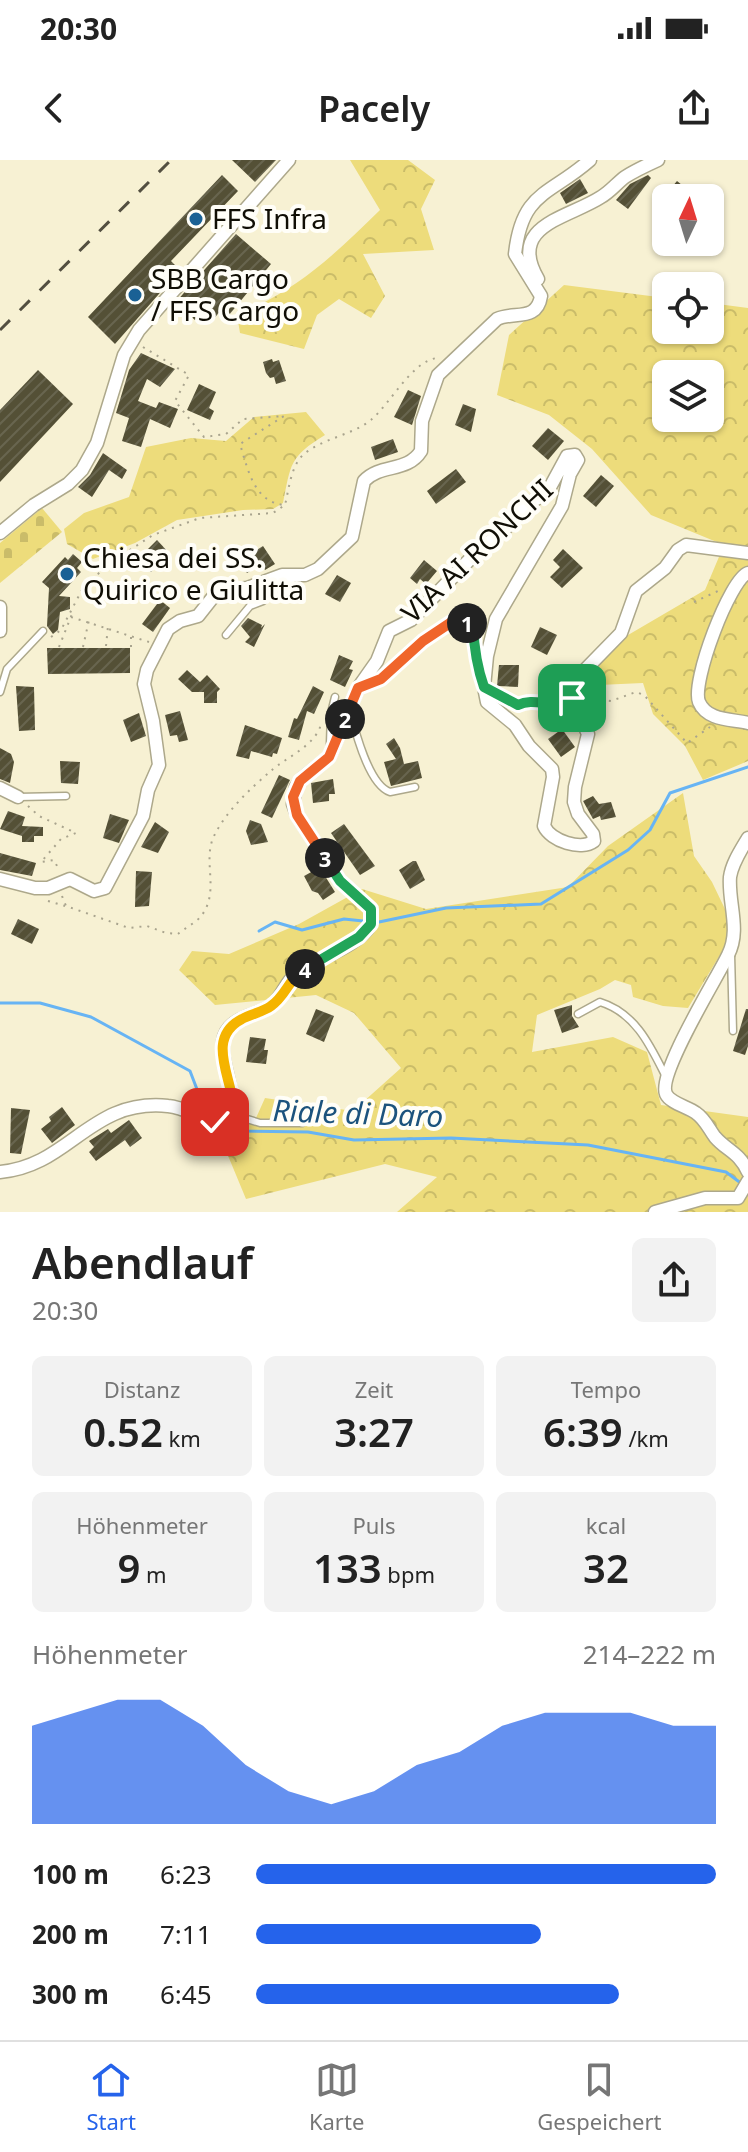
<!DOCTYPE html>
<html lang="de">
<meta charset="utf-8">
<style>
body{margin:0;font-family:"Noto Sans",sans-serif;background:#f2f2f2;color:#222;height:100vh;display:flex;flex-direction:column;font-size:30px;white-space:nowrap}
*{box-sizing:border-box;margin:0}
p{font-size:26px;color:#767676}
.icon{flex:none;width:44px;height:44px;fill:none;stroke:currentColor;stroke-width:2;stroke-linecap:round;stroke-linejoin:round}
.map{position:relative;height:1052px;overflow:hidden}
.sheet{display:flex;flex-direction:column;background:#fff;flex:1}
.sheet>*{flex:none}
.needle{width:52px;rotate:4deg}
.controls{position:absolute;left:652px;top:24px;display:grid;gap:16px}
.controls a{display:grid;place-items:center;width:72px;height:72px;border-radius:12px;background:#fff;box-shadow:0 2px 6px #0004;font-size:40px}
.pin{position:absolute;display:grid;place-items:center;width:68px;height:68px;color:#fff;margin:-34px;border-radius:16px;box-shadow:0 4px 12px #0006}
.km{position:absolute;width:40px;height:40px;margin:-20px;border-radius:50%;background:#222;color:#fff;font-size:22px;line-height:40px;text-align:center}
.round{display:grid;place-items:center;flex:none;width:84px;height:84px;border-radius:12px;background:#f2f2f2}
.summary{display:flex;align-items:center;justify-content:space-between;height:136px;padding:0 32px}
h1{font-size:44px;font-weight:600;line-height:60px}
.figures{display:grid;grid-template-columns:repeat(3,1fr);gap:12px;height:136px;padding:8px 32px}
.figures div{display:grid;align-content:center;border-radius:12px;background:#f2f2f2;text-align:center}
.figures b{font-size:40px;font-weight:600}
.figures small{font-size:22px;font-weight:400}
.figures p{font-size:22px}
.chart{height:224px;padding:16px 32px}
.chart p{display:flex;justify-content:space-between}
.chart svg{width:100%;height:144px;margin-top:8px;fill:#2563eb;opacity:.7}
ul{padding:0 32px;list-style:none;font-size:26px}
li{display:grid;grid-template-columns:128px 96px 1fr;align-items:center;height:60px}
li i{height:20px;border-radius:10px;background:#2563eb}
.status{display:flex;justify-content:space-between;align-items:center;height:56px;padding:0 40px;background:#fff;direction:ltr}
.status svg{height:22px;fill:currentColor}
header{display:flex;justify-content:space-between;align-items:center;height:104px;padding:0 32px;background:#fff;font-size:36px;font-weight:600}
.tab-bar{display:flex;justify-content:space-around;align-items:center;height:112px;border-top:2px solid #e0e0e0;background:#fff;font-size:22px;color:#767676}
.tab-bar a{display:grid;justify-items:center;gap:4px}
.tab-bar .active{color:#2563eb}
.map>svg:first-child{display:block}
.forest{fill:url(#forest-crowns);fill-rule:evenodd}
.cemetery{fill:url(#cemetery-stones)}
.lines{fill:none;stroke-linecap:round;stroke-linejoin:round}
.stream{stroke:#67b4f4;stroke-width:3}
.building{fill:url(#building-hatch)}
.lane-casing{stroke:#ada88b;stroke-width:9}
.street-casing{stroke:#ada88b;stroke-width:15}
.path{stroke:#a9a48e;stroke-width:2;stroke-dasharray:2 6;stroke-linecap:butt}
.lane{stroke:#fff;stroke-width:6}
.street{stroke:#fff;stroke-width:12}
.rail{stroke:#534f40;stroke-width:3;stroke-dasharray:14 14;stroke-linecap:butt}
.split-1-casing{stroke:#fff;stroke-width:16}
.split-2-casing{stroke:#fff;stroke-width:16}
.split-3-casing{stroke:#fff;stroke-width:16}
.split-4-casing{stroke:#fff;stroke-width:16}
.split-5-casing{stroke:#fff;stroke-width:16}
.split-6-casing{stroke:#fff;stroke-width:16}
.split-1{stroke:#22a559;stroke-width:10}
.split-2{stroke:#f0652b;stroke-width:10}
.split-3{stroke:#f0652b;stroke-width:10}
.split-4{stroke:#22a559;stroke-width:10}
.split-5{stroke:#f5b400;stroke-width:10}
.split-6{stroke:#f5b400;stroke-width:10}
.poi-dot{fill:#1a6195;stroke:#fffef8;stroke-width:3}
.labels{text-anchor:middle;stroke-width:8;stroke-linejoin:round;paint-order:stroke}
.poi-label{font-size:28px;fill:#100e05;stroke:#fffef8;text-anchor:start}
.street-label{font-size:28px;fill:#100e05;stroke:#fffef8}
.water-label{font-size:30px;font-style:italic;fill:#1c537d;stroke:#fffef8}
</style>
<div class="status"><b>20:30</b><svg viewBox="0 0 49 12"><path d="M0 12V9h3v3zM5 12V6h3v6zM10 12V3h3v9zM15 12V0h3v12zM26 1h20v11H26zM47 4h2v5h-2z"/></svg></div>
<header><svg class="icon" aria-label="back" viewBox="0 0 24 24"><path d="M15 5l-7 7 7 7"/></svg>Pacely<svg class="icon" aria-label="share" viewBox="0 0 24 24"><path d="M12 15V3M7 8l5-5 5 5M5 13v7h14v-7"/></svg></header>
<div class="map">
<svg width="748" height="1052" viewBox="0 0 748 1052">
<defs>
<pattern id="forest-crowns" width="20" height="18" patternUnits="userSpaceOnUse" patternTransform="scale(2)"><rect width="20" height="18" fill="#eddc7b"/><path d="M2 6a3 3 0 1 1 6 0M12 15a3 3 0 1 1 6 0" fill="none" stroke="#cabc69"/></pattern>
<pattern id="cemetery-stones" width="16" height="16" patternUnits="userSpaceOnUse" patternTransform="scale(2)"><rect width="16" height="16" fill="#eddc7b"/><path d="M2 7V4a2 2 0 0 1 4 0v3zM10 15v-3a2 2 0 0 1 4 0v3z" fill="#cabc69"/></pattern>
<pattern id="building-hatch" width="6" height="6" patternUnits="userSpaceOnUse" patternTransform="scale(2)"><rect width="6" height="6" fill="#545036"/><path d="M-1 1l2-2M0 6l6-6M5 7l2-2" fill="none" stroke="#68654f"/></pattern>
</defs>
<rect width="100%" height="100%" fill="#f7f1d3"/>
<g class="forest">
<path d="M350 0H408L435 20 421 49 434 90 363 94 385 136 371 158 339 139 317 155 304 189 240 173 237 155C298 130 334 95 380 50Z"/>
<path d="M564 125 666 138V170H710V143L748 148V601L703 620 685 586 653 554 643 523 599 525V492L705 430 724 385 651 355 592 289 549 255 497 235 509 175ZM666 214H710V258H666Z"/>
<path d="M306 252 325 275C289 297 291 304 283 343L273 349 243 350 177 360 135 383 93 399 67 384 64 369 84 353 129 337 146 287 191 278 226 281 254 257Z"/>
<polygon points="683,633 694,696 712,722 735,770 688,848 663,846 633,837 631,825 615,820 600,829 537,855 532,892 613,877 647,892 661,945 748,957 748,1052 397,1052 437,1017 385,1004 246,1039 219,974 256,958 265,938 353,951 401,908 354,853 316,835 215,845 179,810 192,791 229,794 299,764 362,729 426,749 568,727 608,686"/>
</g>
<polygon class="cemetery" points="42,348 62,372 0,423 0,383"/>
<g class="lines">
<g class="stream">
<polyline points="379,762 446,748 541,744 628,690 650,670 670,633 748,607"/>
<polyline points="259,771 275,762 302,770 344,759 363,761"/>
<polyline points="0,843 40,843 91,857 190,911 203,945 214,956"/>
<polyline points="224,961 245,971 308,972 354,980 451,978 588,985 726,1012 742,1024"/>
</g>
</g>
<g class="building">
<polygon points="232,0 276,0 255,22"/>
<polygon points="222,15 238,31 171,101 180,110 115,184 88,157"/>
<polygon points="648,15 651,18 628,49 616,40 630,24"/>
<polygon points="580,19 588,33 566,44 560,33"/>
<polygon points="677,21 688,30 691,26 705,38 671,38 666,34"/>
<polygon points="236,74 271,104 229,155 222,149 212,161 202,153 195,160 175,143"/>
<polygon points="141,193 175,209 160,227 147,219 138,241 156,248 159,242 178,249 170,268 150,259 141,287 122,281 129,258 116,253 129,210"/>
<polygon points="272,199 273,202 279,200 286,221 276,224 274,217 270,218 266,213 263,202"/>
<polygon points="38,210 73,244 0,322 0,250"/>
<polygon points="199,224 216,232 209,248 214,251 210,260 187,250"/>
<polygon points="408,230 421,236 412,265 394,257"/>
<polygon points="463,244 476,249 471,272 455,265"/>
<polygon points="548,268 564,281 548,300 532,286"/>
<polygon points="393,279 398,292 375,300 371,287"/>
<polygon points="103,293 127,310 122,319 109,310 92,337 78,327 90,315"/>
<polygon points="456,309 466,322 436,344 427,331"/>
<polygon points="601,315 614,326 596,347 583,336"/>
<polygon points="157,380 169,393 151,412 138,399"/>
<polygon points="263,386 275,404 265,410 261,404 247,413 239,401"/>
<polygon points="563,389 583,408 562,428 550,417 560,407 553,400"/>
<polygon points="73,394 82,402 77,408 81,412 59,436 70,437 70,449 60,452 58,470 53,474 47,466 49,428 42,422 65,397 68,400"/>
<polygon points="424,400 437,411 426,424 420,419 417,424 410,418"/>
<polygon points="337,415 351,423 340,442 325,434"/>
<polygon points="160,440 170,448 153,472 142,464"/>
<polygon points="248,458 262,465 261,468 265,464 254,487 245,482 250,477 241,466"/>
<polygon points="540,467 557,475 547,495 531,487"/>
<polygon points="47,488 130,488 130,513 48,514"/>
<polygon points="339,495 353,501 349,509 353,510 345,527 330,520"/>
<polygon points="499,505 519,505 518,527 497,526"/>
<polygon points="187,510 200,522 207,515 220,529 217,532 217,543 204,543 204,532 192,532 178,519"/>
<polygon points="16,526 34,527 35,570 19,571"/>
<polygon points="313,526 324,532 314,554 307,551 299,580 288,577 294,558 297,559"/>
<polygon points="180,551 188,580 179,582 177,575 170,576 165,555"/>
<polygon points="139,553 146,576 131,582 123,560"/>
<polygon points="245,565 282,578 277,594 273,593 272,597 251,591 249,599 236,596"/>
<polygon points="562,569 575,587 561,597 548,579"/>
<polygon points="394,578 400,588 404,604 418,601 422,618 391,626 384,602 396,599 386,584"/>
<polygon points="0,588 11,594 14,602 10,623 0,619"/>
<polygon points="60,601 80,602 78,624 61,623"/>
<polygon points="279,615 290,620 272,658 261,653"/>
<polygon points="333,619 335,634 329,634 329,641 313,643 311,623"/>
<polygon points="593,636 599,644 611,642 616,657 601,660 600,656 593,659 583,641"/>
<polygon points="8,651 25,657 22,666 43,667 43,676 34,676 34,682 22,682 22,676 0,669"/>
<polygon points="110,654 129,660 119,683 103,678"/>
<polygon points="250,660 261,664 268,682 251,685 246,671"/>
<polygon points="155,662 169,672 158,693 141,687"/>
<polygon points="344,664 375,706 360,715 331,673"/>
<polygon points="0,693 36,703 32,716 0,710"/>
<polygon points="413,701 416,701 425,720 410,729 399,710"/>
<polygon points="315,710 318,714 325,716 335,732 323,740 318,733 312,731 304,716"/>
<polygon points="136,711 152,712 149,746 135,747"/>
<polygon points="18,759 39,769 32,784 11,774"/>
<polygon points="572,845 572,856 579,867 562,873 554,850"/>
<polygon points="316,849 334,856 324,882 306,874"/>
<polygon points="746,849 748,849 748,886 745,895 733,891"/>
<polygon points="250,877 266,879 264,890 268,890 266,904 246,902"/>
<polygon points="62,947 75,965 52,983 41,969 51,961 49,957"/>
<polygon points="11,948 30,950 21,994 10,993"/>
<polygon points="129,960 142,978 130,987 125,980 96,1001 89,992 94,987 89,981 108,969 111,973"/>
</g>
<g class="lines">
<g class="lane-casing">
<g id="lane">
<polyline points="226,475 250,446 263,441 282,423 292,420"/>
<polyline points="0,532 7,509 43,471"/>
<path d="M350 550C355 571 369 625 390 632L415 627"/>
<polyline points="330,584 331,553 335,537"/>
<polyline points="18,637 66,636"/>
<polyline points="731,794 733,871"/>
<path d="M578 854 600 842C636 853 651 887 666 917"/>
<polyline points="228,953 260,963 302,963"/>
</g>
</g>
<g class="street-casing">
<g id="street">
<path d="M538 119C506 65 569 58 601 37 610 32 617 23 625 17 636 10 647 5 658 0"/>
<polyline points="0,373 34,345 68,324 82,310 97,283 124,195 139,170 289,0"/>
<path d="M748 413C730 419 691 522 699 542 707 561 732 559 748 563"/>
<polyline points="0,447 0,471"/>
<polyline points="0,628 18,637"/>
<path d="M748 678C741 690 732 703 730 717 728 743 741 770 728 795 717 818 657 914 666 934 670 943 688 947 696 953 705 959 709 969 715 977 727 991 739 992 748 1012"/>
<path d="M0 719 35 728H48L70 719 94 731 105 728 143 656 148 630 159 605 153 561 144 524 147 510 168 469 180 461 198 456 217 432 247 428 282 415H305L318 409 352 377 364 321C381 303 407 313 421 291L422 261 438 215 497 159C514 151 537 162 541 136L515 94C522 31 549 36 590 0"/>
<path d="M0 1012C70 1006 90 938 168 946 184 947 199 958 215 962 256 952 206 894 229 868 240 855 259 855 272 845 282 837 285 823 295 815 317 796 355 790 371 764V749L340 721 297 655 293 644 296 627 304 617 329 597 358 528 377 501 389 471 411 460 475 394 507 367 526 346 548 331 567 296 575 295 578 300 570 314 562 346 496 459 487 496 484 527 487 542 515 565 529 586 552 609 553 617 544 666C551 681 581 691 594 681L593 674 578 654 574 642 575 627 588 574 572 538V528L579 516 621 473 636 431 665 408 678 390 686 385 748 393"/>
<polyline points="655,1052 705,1038 738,1038 748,1021"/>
</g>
</g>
<g class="path">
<path d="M143 187 189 215 175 241 204 277 226 274 243 259 284 256 240 284C248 310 254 342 284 345"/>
<polyline points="694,442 718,431"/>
<polyline points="71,457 149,482"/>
<path d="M51 477 61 470 84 426 113 401 153 375 200 358 273 353 285 345C289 329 291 305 304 294 324 278 352 275 371 260 391 243 412 201 437 198"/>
<polyline points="131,477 131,487"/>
<polyline points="106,486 108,466"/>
<polyline points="59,487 72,454"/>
<polyline points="83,487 89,460"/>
<polyline points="380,519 423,481 456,459 473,466 472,484 476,491"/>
<polyline points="499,535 518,545 524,542 561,544"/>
<polyline points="585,538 611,541 636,532 644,535 687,583 710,567"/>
<polyline points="28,646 39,656 76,673 61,679 41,702 54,700 59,710"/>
<path d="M62 736 66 746 129 768 147 766 166 773 178 774C185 768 197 762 202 755 220 730 202 701 214 676 226 651 251 628 272 610 287 597 316 585 321 564"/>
<polyline points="48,741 65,746"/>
</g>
<use href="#lane" class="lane"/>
<use href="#street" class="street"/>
<polyline class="rail" points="0,170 171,0"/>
</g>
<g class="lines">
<g class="split-1-casing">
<path id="split-1" d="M467 463 473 466C474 486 477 507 484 527L518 545C536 536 554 551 572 538"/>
</g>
<g class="split-2-casing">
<polyline id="split-2" points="345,559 358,528 381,519 423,481 456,459 467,463"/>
</g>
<g class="split-3-casing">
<polyline id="split-3" points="325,698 297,655 293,637 300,621 329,597 345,559"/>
</g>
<g class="split-4-casing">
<polyline id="split-4" points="305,809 359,777 371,764 371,749 340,721 325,698"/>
</g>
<g class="split-5-casing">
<path id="split-5" d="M231 932C225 905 211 875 242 859 251 854 263 852 271 846 286 836 289 818 305 809"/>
</g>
<g class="split-6-casing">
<path id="split-6" d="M215 962C230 959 232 946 231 932"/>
</g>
<use href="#split-1" class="split-1"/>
<use href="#split-2" class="split-2"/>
<use href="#split-3" class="split-3"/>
<use href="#split-4" class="split-4"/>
<use href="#split-5" class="split-5"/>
<use href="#split-6" class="split-6"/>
</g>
<g class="poi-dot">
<circle cx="196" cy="59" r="8"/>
<circle cx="135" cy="135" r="8"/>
<circle cx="67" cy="414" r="8"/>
</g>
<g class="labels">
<g class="poi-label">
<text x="212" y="69">FFS Infra</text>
<text x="151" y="129">SBB Cargo<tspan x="151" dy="32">/ FFS Cargo</tspan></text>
<text x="83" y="408">Chiesa dei SS.<tspan x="83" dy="32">Quirico e Giulitta</tspan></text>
</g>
<g class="street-label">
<text transform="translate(477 391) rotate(-43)" y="10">VIA AI RONCHI</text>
</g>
<g class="water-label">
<text transform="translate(358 954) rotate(2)" y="10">Riale di Daro</text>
</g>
</g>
</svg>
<div class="controls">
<a><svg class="needle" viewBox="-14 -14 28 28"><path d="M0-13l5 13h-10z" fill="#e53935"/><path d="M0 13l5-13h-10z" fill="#767676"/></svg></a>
<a><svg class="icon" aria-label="locate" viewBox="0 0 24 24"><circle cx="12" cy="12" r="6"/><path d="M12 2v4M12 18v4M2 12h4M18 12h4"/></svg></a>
<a><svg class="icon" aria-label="layers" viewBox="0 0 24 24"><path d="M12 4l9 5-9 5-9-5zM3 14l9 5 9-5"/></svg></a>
</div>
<div class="pin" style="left:572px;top:538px;background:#1e9e55"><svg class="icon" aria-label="arrive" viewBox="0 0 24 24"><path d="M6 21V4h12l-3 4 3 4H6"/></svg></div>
<div class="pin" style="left:215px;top:962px;background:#d93025"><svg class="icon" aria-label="check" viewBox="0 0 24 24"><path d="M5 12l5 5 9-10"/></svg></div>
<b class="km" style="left:467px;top:463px">1</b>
<b class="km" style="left:345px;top:559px">2</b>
<b class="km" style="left:325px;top:698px">3</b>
<b class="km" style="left:305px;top:809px">4</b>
</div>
<section class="sheet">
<div class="summary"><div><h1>Abendlauf</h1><p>20:30</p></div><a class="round"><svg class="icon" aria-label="share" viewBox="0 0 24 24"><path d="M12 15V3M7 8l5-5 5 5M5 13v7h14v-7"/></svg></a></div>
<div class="figures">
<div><p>Distanz</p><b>0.52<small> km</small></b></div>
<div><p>Zeit</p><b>3:27</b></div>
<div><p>Tempo</p><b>6:39<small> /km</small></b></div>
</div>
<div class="figures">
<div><p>Höhenmeter</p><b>9<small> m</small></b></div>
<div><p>Puls</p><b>133<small> bpm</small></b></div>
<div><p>kcal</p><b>32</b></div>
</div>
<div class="chart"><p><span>Höhenmeter</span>214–222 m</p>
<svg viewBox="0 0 160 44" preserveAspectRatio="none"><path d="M0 44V14L10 10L20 6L30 6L40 14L50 26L60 34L70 38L80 34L90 26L100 22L110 14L120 10L130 10L140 10L150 14L160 14V44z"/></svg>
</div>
<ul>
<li><b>100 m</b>6:23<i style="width:100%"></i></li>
<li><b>200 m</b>7:11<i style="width:62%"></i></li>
<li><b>300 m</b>6:45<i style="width:79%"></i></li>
</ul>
</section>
<nav class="tab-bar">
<a class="active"><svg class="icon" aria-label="home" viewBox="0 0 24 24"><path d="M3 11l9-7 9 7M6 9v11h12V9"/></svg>Start</a>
<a><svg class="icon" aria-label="map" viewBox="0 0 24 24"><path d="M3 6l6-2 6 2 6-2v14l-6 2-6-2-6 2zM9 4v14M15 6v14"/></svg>Karte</a>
<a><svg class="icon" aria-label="saved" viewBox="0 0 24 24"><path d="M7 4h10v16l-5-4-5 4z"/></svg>Gespeichert</a>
</nav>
